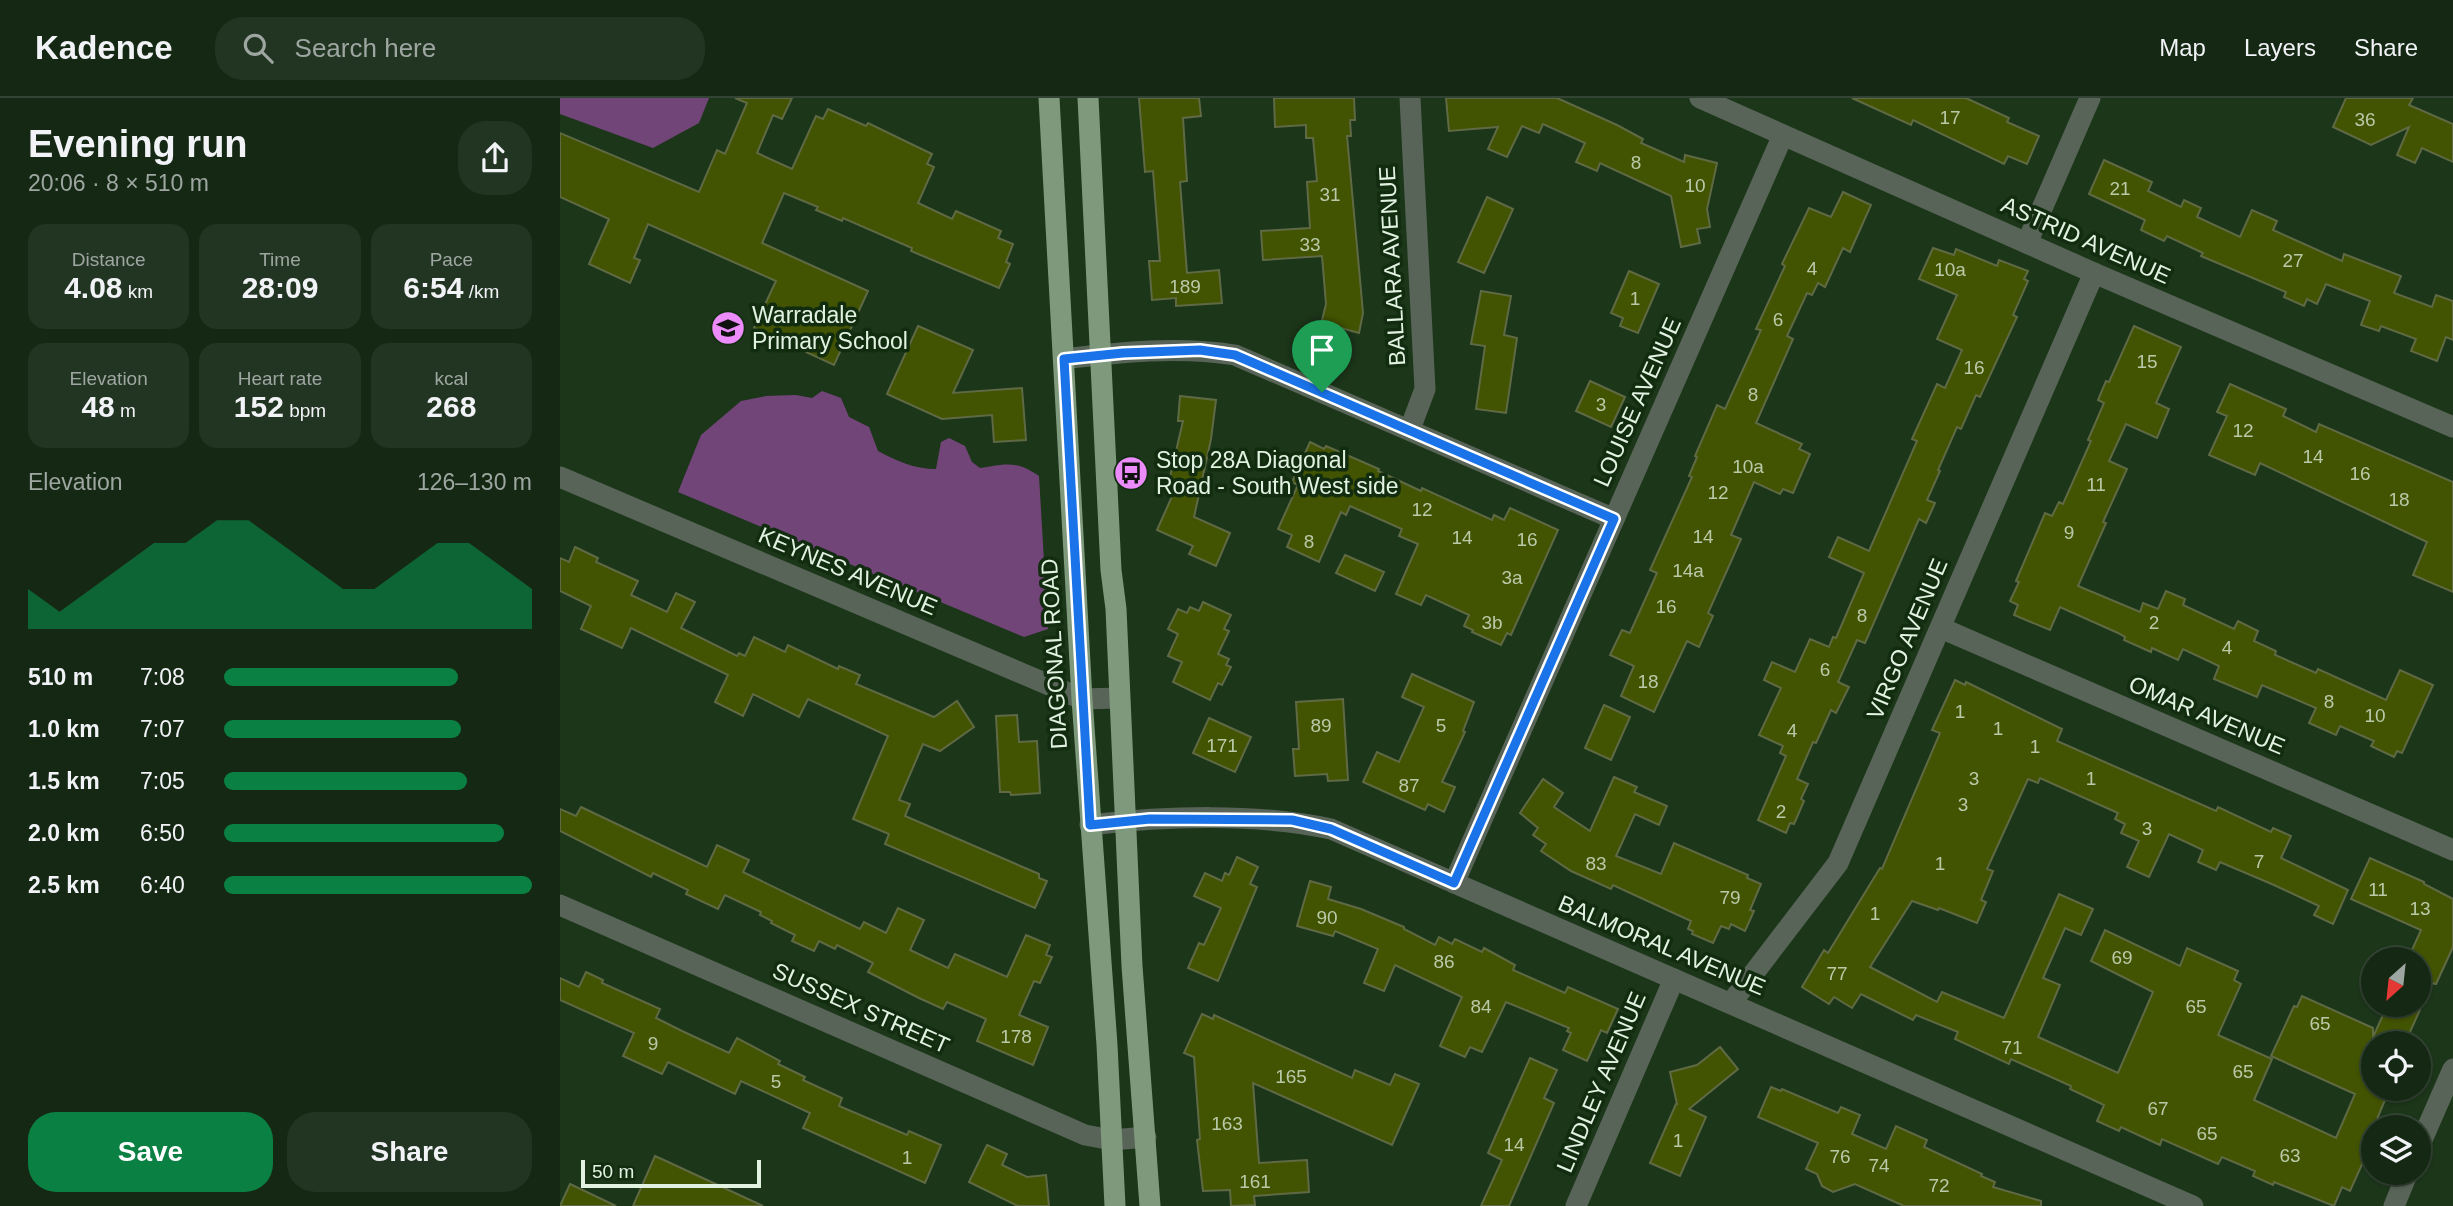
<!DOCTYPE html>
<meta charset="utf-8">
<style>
body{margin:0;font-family:Arial,sans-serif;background:#223422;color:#f1f3f6;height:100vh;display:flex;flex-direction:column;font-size:26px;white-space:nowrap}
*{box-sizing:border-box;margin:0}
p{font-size:23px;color:#9da6a0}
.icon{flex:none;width:38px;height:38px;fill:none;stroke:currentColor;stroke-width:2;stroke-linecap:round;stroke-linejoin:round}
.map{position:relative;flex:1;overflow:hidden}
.sheet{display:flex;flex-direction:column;background:#152814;width:560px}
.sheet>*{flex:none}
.needle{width:46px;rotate:207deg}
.buttons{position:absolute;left:1801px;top:849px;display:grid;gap:14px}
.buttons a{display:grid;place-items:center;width:70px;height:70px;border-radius:50%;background:#152814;box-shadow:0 2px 5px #0004,0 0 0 2px #344434;font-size:35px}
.scale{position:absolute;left:21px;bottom:18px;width:180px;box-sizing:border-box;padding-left:7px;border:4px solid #e2f2e1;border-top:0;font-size:19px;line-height:24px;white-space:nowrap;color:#e2f2e1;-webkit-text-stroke:5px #122c10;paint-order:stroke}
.pin{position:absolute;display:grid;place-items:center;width:60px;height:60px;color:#fff;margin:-72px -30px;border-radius:50% 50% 50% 0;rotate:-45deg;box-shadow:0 0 7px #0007}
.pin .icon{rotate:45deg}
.round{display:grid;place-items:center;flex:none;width:74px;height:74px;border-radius:28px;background:#223422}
.head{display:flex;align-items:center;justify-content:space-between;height:119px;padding:0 28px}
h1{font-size:38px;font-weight:700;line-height:52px}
.figures{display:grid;grid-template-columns:repeat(3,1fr);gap:10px;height:119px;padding:7px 28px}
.figures div{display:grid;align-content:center;border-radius:18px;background:#223422;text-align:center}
.figures b{font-size:30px;font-weight:700}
.figures small{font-size:19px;font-weight:400}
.figures p{font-size:19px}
.chart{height:196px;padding:14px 28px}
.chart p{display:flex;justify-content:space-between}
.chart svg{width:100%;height:126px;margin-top:7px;fill:#0b8043;opacity:.7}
.button{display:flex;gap:14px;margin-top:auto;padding:14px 28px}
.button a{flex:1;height:80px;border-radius:28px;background:#0b8043;color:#fff;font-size:28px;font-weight:700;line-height:80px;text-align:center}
.button a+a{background:#223422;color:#f1f3f6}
ul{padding:0 28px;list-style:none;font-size:23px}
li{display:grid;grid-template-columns:112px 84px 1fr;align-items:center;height:52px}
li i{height:18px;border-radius:9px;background:#0b8043}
header{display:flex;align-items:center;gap:42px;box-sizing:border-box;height:98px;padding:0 35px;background:#152814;border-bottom:2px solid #344434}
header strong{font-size:33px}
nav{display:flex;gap:38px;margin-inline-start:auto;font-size:24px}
.search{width:490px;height:63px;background:#223422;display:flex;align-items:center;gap:18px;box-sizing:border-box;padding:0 24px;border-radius:28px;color:#9da6a0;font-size:26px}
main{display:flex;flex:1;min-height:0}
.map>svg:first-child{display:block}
.green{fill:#724578}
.building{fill:#425301;stroke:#5f6a44;stroke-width:2}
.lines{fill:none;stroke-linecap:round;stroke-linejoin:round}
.minor{stroke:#586457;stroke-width:21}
.major{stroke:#7f997d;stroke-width:21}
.route-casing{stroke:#fff;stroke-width:14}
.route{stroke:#1a73e8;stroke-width:9}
.labels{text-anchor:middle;stroke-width:7;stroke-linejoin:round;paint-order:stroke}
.number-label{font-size:19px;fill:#bacaa9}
.street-label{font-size:23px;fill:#e2f2e1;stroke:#122c10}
.poi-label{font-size:23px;fill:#e2f2e1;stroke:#122c10;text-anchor:start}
</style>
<header>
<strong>Kadence</strong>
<div class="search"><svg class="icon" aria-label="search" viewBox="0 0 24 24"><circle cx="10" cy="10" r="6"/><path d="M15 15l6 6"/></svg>Search here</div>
<nav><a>Map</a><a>Layers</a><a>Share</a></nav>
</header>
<main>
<section class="sheet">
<div class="head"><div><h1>Evening run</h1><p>20:06 · 8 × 510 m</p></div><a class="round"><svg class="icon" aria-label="share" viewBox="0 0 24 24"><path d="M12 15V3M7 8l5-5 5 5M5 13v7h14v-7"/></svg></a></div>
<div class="figures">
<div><p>Distance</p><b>4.08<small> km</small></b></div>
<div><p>Time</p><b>28:09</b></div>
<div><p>Pace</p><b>6:54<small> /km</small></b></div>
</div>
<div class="figures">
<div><p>Elevation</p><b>48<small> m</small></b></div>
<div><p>Heart rate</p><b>152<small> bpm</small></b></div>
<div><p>kcal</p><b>268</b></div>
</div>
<div class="chart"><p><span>Elevation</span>126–130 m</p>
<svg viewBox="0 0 160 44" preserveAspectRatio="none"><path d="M0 44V30L10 38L20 30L30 22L40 14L50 14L60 6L70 6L80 14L90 22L100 30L110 30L120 22L130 14L140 14L150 22L160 30V44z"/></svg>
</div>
<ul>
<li><b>510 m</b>7:08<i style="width:76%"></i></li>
<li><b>1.0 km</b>7:07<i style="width:77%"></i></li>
<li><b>1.5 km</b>7:05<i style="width:79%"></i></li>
<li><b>2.0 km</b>6:50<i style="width:91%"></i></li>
<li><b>2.5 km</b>6:40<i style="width:100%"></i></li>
</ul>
<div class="button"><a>Save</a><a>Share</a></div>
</section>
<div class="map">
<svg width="1893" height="1108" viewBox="0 0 1893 1108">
<rect width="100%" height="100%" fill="#1c361a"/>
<g class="green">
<polygon points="0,0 149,0 139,25 93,50 0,16"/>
<path d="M262 293 281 300 289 319 309 329 318 353C337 363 354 371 376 371L381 344 389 340 405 348 412 364 420 370C445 366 457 362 479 378L488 531 464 539 118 394 141 337 181 303 206 298 236 297 252 300Z"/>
</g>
<g class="building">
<polygon points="175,0 232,0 222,21 213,17 197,55 232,71 256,18 263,21 268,11 306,28 308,25 372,56 367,66 374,69 358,105 392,121 396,113 441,133 438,140 453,146 446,164 450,166 439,190 351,153 352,150 283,120 282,123 256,112 258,109 224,95 202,145 308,193 274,267 194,230 216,183 88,126 74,160 80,162 70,185 29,166 49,121 0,99 0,35 139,94 157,52 165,56 187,5"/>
<polygon points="579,0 639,0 641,18 623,20 627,83 620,84 627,175 659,172 662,205 616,208 616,200 592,202 589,163 600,163 593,73 585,74"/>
<polygon points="714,0 794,0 795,22 790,22 791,38 787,38 803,215 799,235 781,230 777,248 757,243 766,206 762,158 703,162 701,133 750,130 747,84 757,83 753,40 746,40 746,27 715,29"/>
<polygon points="886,0 997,0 1057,27 1083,41 1081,45 1124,64 1125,57 1157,65 1147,111 1150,129 1137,131 1140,145 1121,149 1111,98 1040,65 1037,73 1016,64 1025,45 983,26 979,35 962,28 947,59 928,51 938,29 889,33"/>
<polygon points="1292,0 1406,0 1449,20 1447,24 1479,38 1467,66 1448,58 1444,66 1353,22 1351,27"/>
<polygon points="1786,0 1853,0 1849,7 1893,26 1893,64 1862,50 1855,65 1837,57 1849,29 1811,47 1773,29"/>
<polygon points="1544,62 1592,84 1588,93 1621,109 1624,102 1641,110 1637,119 1680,139 1692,112 1717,123 1713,132 1782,163 1784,156 1841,178 1834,195 1872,209 1876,197 1893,203 1893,242 1886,239 1877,263 1851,253 1856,241 1821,228 1819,233 1801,227 1810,203 1766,186 1757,206 1747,201 1744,208 1724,199 1726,194 1641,158 1643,155 1607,138 1604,143 1581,132 1585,122 1529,96"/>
<polygon points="1283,94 1311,107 1290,154 1283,150 1265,189 1258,185 1252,197 1247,195 1227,238 1233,241 1196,325 1242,346 1239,351 1250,356 1233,395 1223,391 1220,396 1194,384 1171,437 1181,441 1148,515 1153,518 1139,549 1127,543 1094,614 1061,598 1074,568 1050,557 1062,532 1070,535 1097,475 1090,472 1132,379 1129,378 1137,359 1135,358 1157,307 1165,311 1201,232 1196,231 1225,168 1222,166 1249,110 1271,119"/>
<polygon points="927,99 953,111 924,175 898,164"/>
<polygon points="1373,150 1394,157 1396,151 1437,168 1439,162 1468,173 1464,181 1468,183 1453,217 1457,219 1420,299 1416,297 1401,331 1397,329 1378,372 1380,373 1367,402 1375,405 1366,425 1359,421 1305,545 1297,542 1278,584 1289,589 1276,615 1271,612 1256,645 1253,644 1237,681 1248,686 1241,701 1244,703 1234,726 1230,725 1226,735 1198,722 1226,658 1220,655 1223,648 1199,637 1221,590 1204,582 1212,564 1235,574 1250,541 1269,549 1273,539 1276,540 1304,475 1269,459 1278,439 1309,453 1357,343 1352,341 1377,286 1385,290 1402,252 1377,241 1397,197 1359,181"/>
<polygon points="1069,173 1099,186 1078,235 1060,228 1063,220 1051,215"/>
<polygon points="921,193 951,198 944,237 957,240 946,315 916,311 925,248 911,246"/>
<polygon points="358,228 413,252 393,295 462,290 466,342 434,344 432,317 382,321 327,296"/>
<polygon points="1574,228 1621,249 1596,305 1609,311 1597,340 1566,326 1549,363 1567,371 1543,424 1546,425 1518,488 1580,514 1583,505 1598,511 1606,493 1625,501 1623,507 1674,531 1678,523 1698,533 1694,543 1716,553 1715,557 1756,575 1758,571 1826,602 1840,572 1873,587 1842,655 1837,653 1834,659 1811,648 1814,643 1780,628 1776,637 1749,625 1756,610 1702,587 1697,599 1654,581 1659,568 1623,551 1618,562 1592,550 1591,554 1564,542 1565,539 1558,535 1500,509 1490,532 1454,517 1458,507 1450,503 1459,484 1456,483 1485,415 1492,418 1499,404 1503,406 1531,343 1528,342 1544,305 1538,302 1546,283 1549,284"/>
<polygon points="1030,283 1065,299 1051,329 1016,313"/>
<polygon points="1670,286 1726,311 1723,318 1756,334 1759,326 1893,384 1893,494 1853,477 1867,444 1700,365 1695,377 1649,357 1667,318 1657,314"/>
<polygon points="620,298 656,302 651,341 634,419 670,435 656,468 629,456 633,448 597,432 614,394 607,392 623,323 618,323"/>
<polygon points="750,344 764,351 766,348 819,371 818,373 861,393 862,390 932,422 934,417 944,422 950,410 998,432 951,537 947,535 941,547 912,534 913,532 904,528 909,517 866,497 861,507 836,496 858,446 839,438 842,431 790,408 786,417 781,414 759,464 727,449 732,437 718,431 738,387 732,384"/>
<polygon points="15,449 38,460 36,464 78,483 71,497 107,514 116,495 135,504 121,530 177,558 179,555 185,558 194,539 225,554 228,547 278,571 279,568 300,577 296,586 374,619 397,603 414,629 380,653 363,646 339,702 350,706 345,718 479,776 479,780 487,783 475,810 325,746 329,736 293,721 328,638 248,601 239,619 193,596 183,618 155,604 168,577 71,530 62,550 21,531 31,508 0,493 0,460 9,464"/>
<polygon points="785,457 824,474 815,493 776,475"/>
<polygon points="643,504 671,517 664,531 669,533 658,556 669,561 666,567 671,569 662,587 658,585 650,602 613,584 622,564 608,558 618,536 608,531 618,511 627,515 630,509 639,513"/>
<polygon points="852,576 914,604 903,633 905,634 882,684 895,689 884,714 868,706 865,712 803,684 817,654 839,664 864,609 842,599"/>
<polygon points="1395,582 1405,587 1406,584 1502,631 1497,643 1656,713 1658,709 1711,734 1713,730 1731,738 1721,760 1788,792 1773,826 1754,817 1759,808 1714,787 1660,764 1656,772 1638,764 1643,752 1609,736 1589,779 1567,769 1579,743 1561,735 1565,726 1555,721 1558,715 1480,680 1478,685 1468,681 1427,771 1433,773 1421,802 1426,804 1417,825 1379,810 1378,812 1352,803 1310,869 1377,904 1382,894 1444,920 1499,796 1533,811 1521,837 1505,830 1483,880 1500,887 1478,939 1558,975 1593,894 1531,863 1545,832 1620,868 1627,850 1678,873 1674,882 1681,886 1658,937 1712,961 1694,1002 1776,1040 1795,996 1711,958 1734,908 1737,909 1742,898 1813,930 1813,939 1828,906 1858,906 1858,861 1848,861 1861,832 1791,801 1810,760 1864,784 1864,786 1893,801 1893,849 1876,886 1872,885 1845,945 1813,945 1813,990 1830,990 1817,1021 1821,1023 1819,1029 1813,1029 1813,1042 1790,1093 1782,1089 1774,1108 1714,1084 1713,1087 1693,1078 1695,1073 1662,1059 1658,1066 1602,1041 1600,1047 1561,1029 1559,1033 1537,1023 1544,1007 1510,991 1511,988 1451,961 1449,966 1395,941 1398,934 1356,917 1353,922 1301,896 1292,910 1274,899 1269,906 1242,889 1264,852 1268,855 1320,770 1322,771 1380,635 1372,632"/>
<polygon points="783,601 788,682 768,683 767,676 735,678 733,651 739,651 736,604"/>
<polygon points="1044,607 1070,619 1051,662 1025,650"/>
<polygon points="457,617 459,644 477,643 480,695 451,697 450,694 440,694 436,618"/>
<polygon points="649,620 691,639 675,674 633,655"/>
<polygon points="1054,679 1077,689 1074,694 1107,708 1099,727 1075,716 1056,758 1101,776 1114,745 1188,777 1187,780 1201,786 1190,812 1194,813 1185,833 1171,826 1169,831 1161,828 1153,845 1132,836 1133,833 1128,831 1131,823 1053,787 1051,791 1011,773 981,753 986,746 973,737 978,730 960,715 983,681 1003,695 994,709 1030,733"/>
<polygon points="21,709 147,769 157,747 189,762 183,774 300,831 304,824 326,835 338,810 364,822 350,852 388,870 395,856 447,879 466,837 490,847 486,857 492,859 480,885 474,883 459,917 488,929 473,967 417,943 426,921 387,904 383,911 359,900 308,874 313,865 277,847 275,851 259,843 254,853 232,843 235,837 211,825 212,823 200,817 201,814 165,797 158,811 126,796 128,792 93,775 91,779 0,733 0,711 16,718"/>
<polygon points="677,759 698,769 690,786 697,789 658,883 628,870 639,845 644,847 661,810 634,798 645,775 662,783 665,775 669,777"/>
<polygon points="750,783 771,789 768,801 801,811 844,829 844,831 875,847 879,839 892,846 895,841 922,854 924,850 955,867 953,872 1005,895 1008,889 1058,911 1047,935 1041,932 1027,963 1003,952 1011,935 1007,933 1009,930 946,904 922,954 910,949 905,959 880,948 902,899 835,867 824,893 804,885 818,851 775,833 773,838 737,828"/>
<polygon points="26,874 43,882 42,885 100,911 96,920 122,933 169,955 177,940 220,963 218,966 245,979 243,982 282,1000 279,1008 347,1037 349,1033 381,1047 365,1085 243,1030 250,1015 181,983 175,996 108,964 102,976 63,958 74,935 0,902 0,880 19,889"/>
<polygon points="642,916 653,921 654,917 792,980 795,972 830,987 835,976 859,986 832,1047 693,985 699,1065 747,1062 749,1094 694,1098 695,1107 671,1108 670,1092 643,1093 637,1042 640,1041 634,959 624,955"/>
<polygon points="1160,949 1178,971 1129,1011 1146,1019 1120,1078 1090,1065 1116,1006 1117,1006 1110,974 1137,967"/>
<polygon points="970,960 997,972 984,1000 994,1005 949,1108 921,1108 942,1062 928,1055"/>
<polygon points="1211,989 1221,993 1222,991 1278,1015 1281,1009 1300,1017 1292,1036 1326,1051 1336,1028 1367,1042 1364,1049 1422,1076 1421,1078 1435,1084 1433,1089 1481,1103 1481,1108 1344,1108 1295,1086 1273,1094 1262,1088 1257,1076 1246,1071 1258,1045 1198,1019"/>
<polygon points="427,1047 447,1056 442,1067 467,1079 486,1077 489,1108 458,1108 409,1084"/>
<polygon points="95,1058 106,1063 203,1108 73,1108"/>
<polygon points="10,1086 56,1108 0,1108"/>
</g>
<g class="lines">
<g class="minor">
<polyline points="1140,0 1534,175 1893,329"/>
<polyline points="1467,145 1530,0"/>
<path d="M504 261C561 254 618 248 675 257L1054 421"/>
<polyline points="850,331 865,291 850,0"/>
<polyline points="0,379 522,601 559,600"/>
<polyline points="1381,530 1893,752"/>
<path d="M530 727C606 718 697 715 771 731L1633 1108"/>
<polyline points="894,785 1223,37"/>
<polyline points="0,807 525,1037 552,1042 586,1039"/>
<polyline points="1171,905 1278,765 1534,175"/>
<polyline points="1858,1051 1893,971"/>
<polyline points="1016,1108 1114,881"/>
<polyline points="1834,1108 1848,1074"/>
</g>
<g class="major">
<polyline points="489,0 522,601 547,947 555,1108"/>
<polyline points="528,0 551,472 556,511 572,868 590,1108"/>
</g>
</g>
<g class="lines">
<g class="route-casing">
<polygon id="route" points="640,252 675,257 1054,421 894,785 771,731 732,722 590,721 530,727 504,261 563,255"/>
</g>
<use href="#route" class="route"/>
</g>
<defs>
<g id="school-disc" transform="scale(1.75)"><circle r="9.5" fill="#ec8cfa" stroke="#122c10"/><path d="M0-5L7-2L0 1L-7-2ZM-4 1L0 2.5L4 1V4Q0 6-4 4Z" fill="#111"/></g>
<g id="bus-disc" transform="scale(1.75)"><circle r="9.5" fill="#ec8cfa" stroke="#122c10"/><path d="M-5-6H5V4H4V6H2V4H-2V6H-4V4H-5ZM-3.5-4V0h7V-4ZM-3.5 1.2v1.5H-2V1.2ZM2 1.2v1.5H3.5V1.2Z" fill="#111"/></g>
</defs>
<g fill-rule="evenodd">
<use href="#school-disc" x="168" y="230"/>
<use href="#bus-disc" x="571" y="375"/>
</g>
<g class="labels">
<g class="number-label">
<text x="1390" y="26">17</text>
<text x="1805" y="28">36</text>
<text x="1076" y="71">8</text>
<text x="1135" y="94">10</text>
<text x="1560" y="97">21</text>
<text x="770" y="103">31</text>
<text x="750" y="153">33</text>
<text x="1733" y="169">27</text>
<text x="1252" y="177">4</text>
<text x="1390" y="178">10a</text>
<text x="625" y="195">189</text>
<text x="1075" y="207">1</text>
<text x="1218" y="228">6</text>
<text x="1587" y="270">15</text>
<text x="1414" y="276">16</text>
<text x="1193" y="303">8</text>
<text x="1041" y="313">3</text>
<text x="1683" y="339">12</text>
<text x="1753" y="365">14</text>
<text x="1188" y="375">10a</text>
<text x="1800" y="382">16</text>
<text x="1536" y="393">11</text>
<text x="1158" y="401">12</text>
<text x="1839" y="408">18</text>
<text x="862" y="418">12</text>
<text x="1509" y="441">9</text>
<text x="1143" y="445">14</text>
<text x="902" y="446">14</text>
<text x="967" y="448">16</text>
<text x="749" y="450">8</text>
<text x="1128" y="479">14a</text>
<text x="952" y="486">3a</text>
<text x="1106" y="515">16</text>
<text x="1302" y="524">8</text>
<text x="932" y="531">3b</text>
<text x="1594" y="531">2</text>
<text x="1667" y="556">4</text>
<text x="1265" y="578">6</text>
<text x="1088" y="590">18</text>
<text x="1769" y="610">8</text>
<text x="1400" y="620">1</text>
<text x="1815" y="624">10</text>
<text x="761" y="634">89</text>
<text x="881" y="634">5</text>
<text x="1438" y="637">1</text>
<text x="1232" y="639">4</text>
<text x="662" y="654">171</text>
<text x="1475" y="655">1</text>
<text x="1414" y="687">3</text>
<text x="1531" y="687">1</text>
<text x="849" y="694">87</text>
<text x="1403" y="713">3</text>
<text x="1221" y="720">2</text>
<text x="1587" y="737">3</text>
<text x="1699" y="770">7</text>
<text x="1036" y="772">83</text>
<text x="1380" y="772">1</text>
<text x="1818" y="798">11</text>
<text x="1170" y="806">79</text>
<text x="1860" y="817">13</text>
<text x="1315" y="822">1</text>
<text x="767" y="826">90</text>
<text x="1562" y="866">69</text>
<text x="884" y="870">86</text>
<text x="1277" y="882">77</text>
<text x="921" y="915">84</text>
<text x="1636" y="915">65</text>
<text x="1760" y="932">65</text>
<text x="456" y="945">178</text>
<text x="93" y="952">9</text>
<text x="1452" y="956">71</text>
<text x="1683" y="980">65</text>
<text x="731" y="985">165</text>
<text x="216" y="990">5</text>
<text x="1598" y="1017">67</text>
<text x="667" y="1032">163</text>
<text x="1647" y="1042">65</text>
<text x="1118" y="1049">1</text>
<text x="954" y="1053">14</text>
<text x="1730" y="1064">63</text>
<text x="1280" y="1065">76</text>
<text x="347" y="1066">1</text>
<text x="1319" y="1074">74</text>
<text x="695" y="1090">161</text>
<text x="1379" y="1094">72</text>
</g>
<g class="street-label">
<text transform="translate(1526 142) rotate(24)" y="8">ASTRID AVENUE</text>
<text transform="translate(832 168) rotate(-93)" y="8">BALLARA AVENUE</text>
<text transform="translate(1077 304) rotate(-66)" y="8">LOUISE AVENUE</text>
<text transform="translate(288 473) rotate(23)" y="8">KEYNES AVENUE</text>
<text transform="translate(1347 541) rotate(-67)" y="8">VIRGO AVENUE</text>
<text transform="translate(494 556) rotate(-93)" y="8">DIAGONAL ROAD</text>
<text transform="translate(1647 617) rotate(23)" y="8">OMAR AVENUE</text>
<text transform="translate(1102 847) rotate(23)" y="8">BALMORAL AVENUE</text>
<text transform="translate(301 910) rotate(24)" y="8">SUSSEX STREET</text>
<text transform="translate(1041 984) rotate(-67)" y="8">LINDLEY AVENUE</text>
</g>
<g class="poi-label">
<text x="192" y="225">Warradale<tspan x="192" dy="26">Primary School</tspan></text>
<text x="596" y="370">Stop 28A Diagonal<tspan x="596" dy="26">Road - South West side</tspan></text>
</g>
</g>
</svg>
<div class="buttons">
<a><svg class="needle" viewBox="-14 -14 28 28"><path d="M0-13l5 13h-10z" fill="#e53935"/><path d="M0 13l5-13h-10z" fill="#9da6a0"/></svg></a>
<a><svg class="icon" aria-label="locate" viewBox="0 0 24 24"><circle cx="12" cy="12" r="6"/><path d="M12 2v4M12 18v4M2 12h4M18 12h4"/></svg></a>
<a><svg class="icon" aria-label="layers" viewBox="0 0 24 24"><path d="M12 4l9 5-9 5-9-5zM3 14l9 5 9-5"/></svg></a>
</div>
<div class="scale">50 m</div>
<div class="pin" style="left:762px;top:294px;background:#1e9e55"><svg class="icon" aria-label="arrive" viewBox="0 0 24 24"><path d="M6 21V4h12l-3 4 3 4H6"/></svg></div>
</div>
</main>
